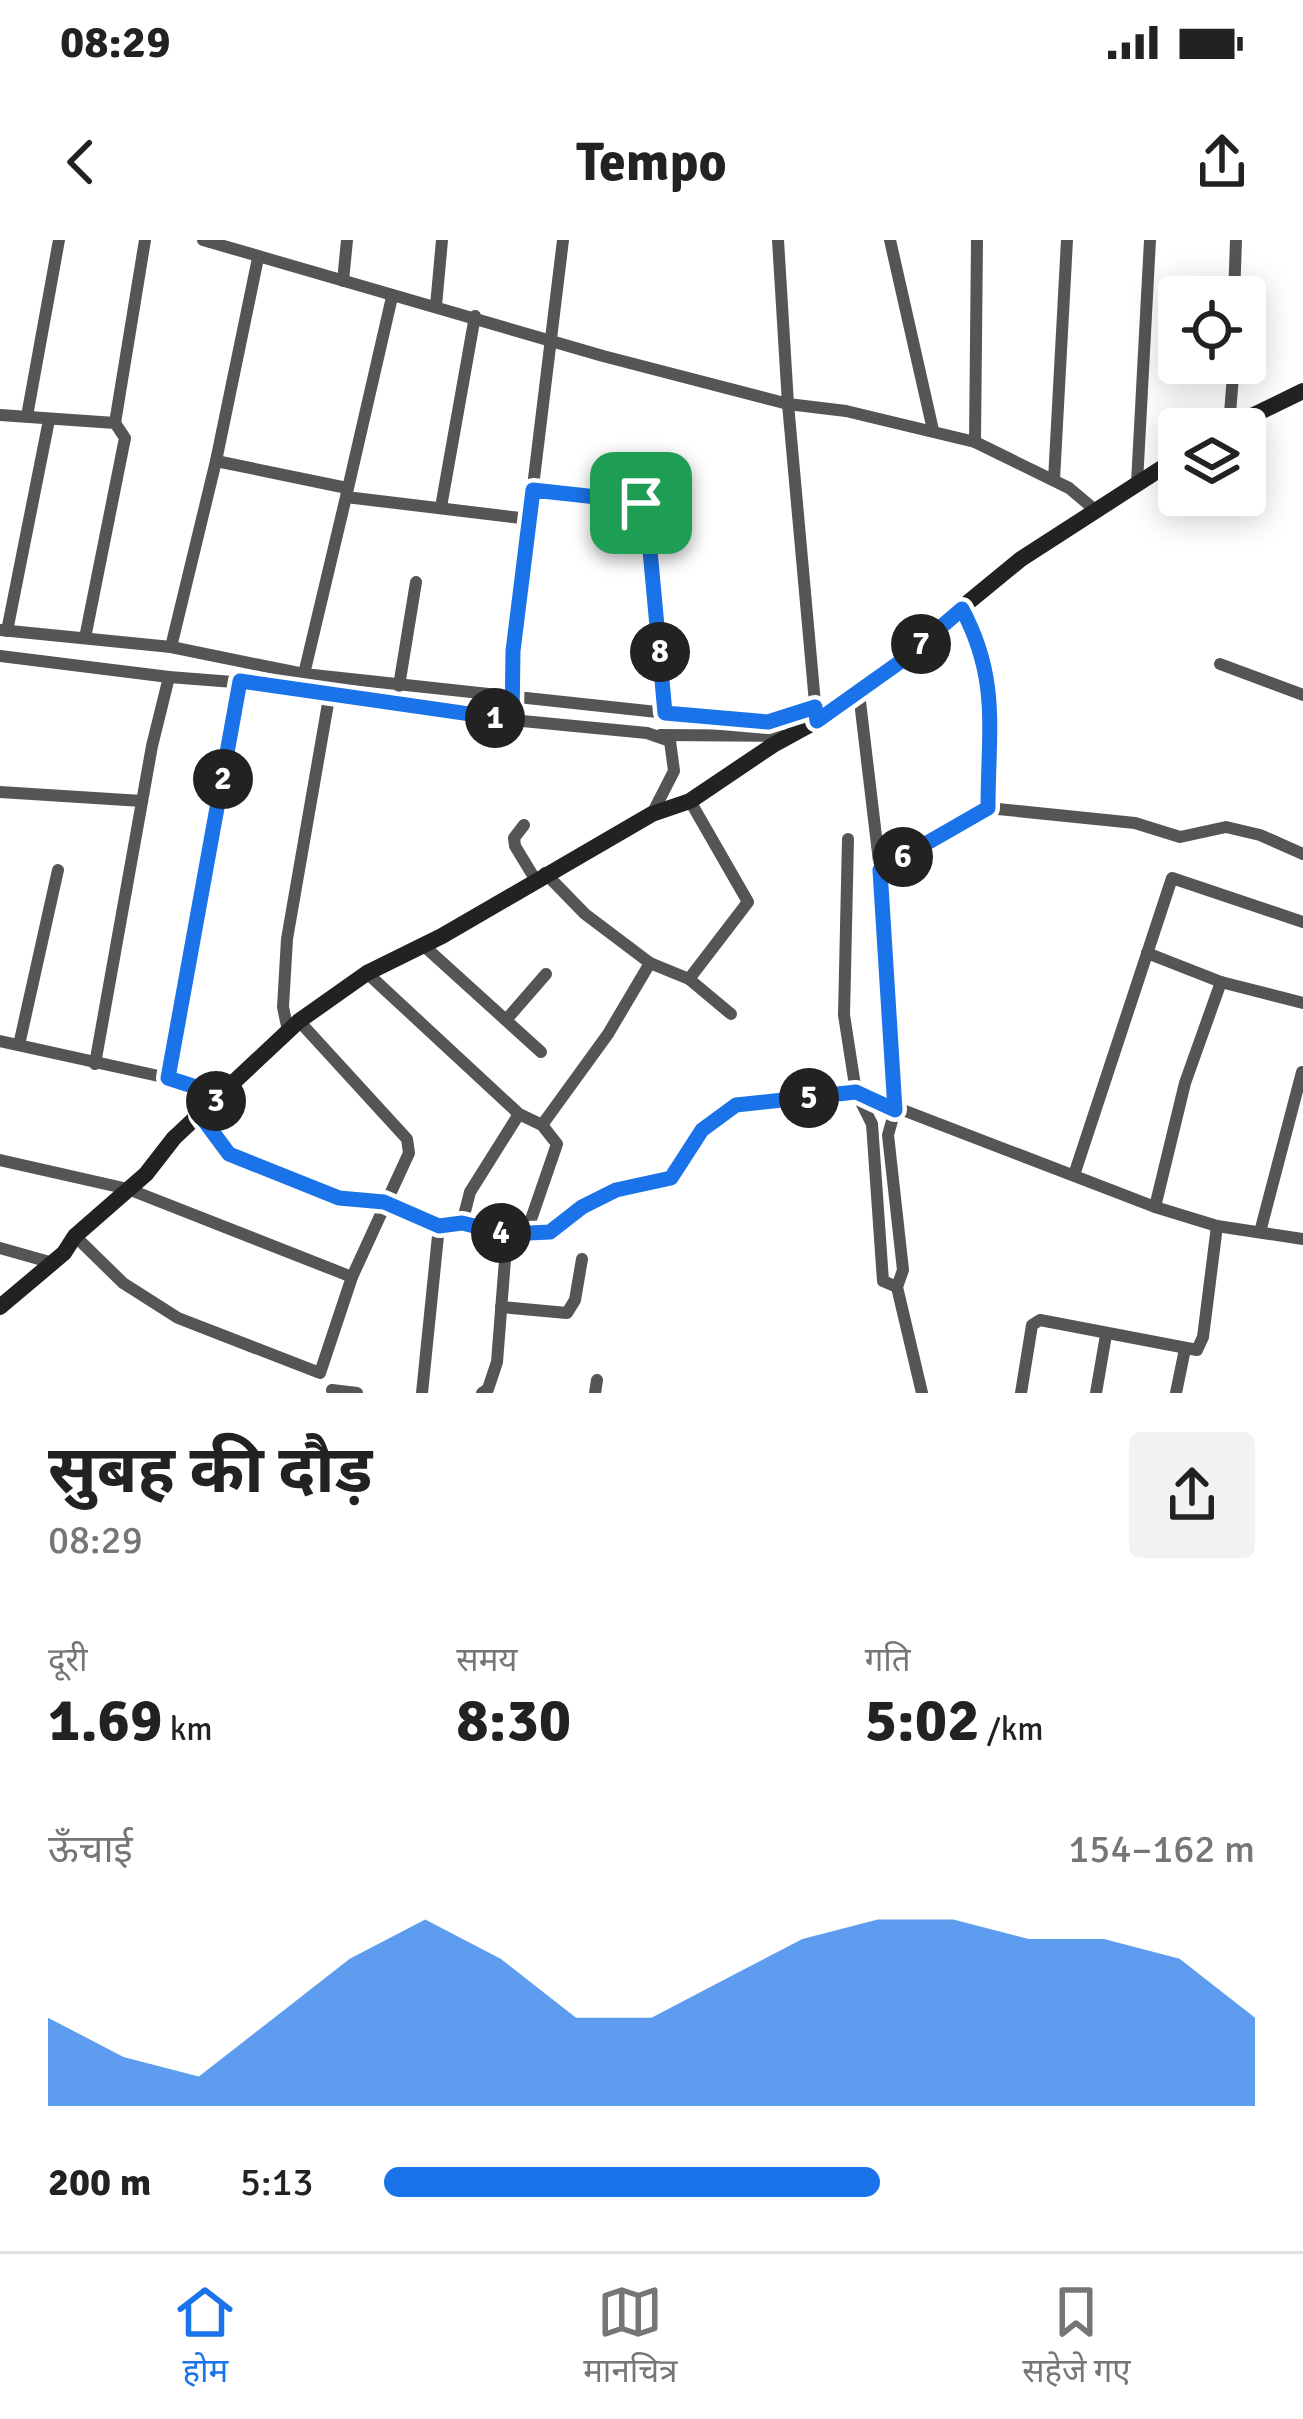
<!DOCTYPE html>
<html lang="hi">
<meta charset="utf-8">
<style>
body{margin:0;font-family:Signika,"Noto Sans Devanagari",sans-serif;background:#f2f2f2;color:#222;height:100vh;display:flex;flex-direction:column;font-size:45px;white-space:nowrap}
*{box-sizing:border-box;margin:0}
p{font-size:39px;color:#767676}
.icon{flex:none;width:66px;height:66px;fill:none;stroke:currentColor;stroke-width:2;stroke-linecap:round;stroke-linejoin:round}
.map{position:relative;height:1153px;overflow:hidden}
.sheet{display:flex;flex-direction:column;background:#fff;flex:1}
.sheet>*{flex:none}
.controls{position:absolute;left:1158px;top:36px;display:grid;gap:24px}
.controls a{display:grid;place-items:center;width:108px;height:108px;border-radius:12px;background:#fff;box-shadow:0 6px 30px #0003;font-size:60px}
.pin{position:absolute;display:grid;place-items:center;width:102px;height:102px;color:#fff;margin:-51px;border-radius:24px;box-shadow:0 6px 18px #0006}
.km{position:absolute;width:60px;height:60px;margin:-30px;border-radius:50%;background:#222;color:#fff;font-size:33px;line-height:60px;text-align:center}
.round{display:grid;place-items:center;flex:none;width:126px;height:126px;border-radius:12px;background:#f2f2f2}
.overview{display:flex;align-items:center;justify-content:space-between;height:204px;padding:0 48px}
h1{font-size:66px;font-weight:700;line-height:90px}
.stats{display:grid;grid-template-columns:repeat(3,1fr);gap:18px;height:204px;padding:12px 48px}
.stats div{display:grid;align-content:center}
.stats b{font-size:60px;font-weight:700}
.stats small{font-size:33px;font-weight:400}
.stats p{font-size:33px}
.chart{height:336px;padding:24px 48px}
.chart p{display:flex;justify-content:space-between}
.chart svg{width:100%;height:216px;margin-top:12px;fill:#1a73e8;opacity:.7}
ul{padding:0 48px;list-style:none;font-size:39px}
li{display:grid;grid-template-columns:192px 144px 1fr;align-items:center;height:90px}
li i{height:30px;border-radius:15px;background:#1a73e8}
.status{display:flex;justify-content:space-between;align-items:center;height:84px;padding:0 60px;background:#fff;direction:ltr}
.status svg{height:33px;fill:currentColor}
header{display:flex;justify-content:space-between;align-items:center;height:156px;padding:0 48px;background:#fff;font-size:54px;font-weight:700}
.tab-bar{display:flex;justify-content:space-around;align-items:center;height:168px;border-top:3px solid #e0e0e0;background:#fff;font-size:33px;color:#767676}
.tab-bar a{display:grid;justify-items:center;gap:6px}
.tab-bar .selected{color:#1a73e8}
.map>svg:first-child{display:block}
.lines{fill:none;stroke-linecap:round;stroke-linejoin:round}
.street{stroke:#555;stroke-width:12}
.secondary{stroke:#222;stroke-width:16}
.route-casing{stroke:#fff;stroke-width:24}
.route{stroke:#1a73e8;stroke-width:15}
</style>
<div class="status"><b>08:29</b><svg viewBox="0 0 49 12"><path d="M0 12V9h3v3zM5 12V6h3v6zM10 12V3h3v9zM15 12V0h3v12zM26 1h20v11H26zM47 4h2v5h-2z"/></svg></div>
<header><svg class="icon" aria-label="back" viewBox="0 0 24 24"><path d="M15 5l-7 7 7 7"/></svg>Tempo<svg class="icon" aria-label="share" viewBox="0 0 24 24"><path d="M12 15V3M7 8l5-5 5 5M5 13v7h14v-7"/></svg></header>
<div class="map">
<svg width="1303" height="1153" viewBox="0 0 1303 1153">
<rect width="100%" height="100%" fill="#fff"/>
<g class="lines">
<g class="street">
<polyline points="203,0 603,116 788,164 846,171 975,202 1069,248 1094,269"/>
<polyline points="778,0 788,164 816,474"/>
<polyline points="890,0 933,190"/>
<polyline points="343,41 347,0"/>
<polyline points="392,57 346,257 529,279"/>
<polyline points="1234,57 1236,0"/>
<polyline points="436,66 442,0"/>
<polyline points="0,175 115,183 125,198 85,398"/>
<polyline points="27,176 59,0"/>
<polyline points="115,183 145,0"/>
<polyline points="1229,186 1234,123"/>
<polyline points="975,202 977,0"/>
<polyline points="216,221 347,248"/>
<polyline points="1054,240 1067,0"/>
<polyline points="1137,243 1150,0"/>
<polyline points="534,250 633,261 646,267 665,473"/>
<polyline points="441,267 475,76"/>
<path d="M962 369C1000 440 989 491 988 568"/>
<polyline points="0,390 171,407 304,434 713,478 768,482 815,467"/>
<polyline points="7,391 49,180"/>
<polyline points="171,407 216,221 258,18"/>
<polyline points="0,416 169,437 299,447 512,480 647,493 670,501 674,531 652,574"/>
<polyline points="1220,424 1303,455"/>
<polyline points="304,434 346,257"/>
<polyline points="399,446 416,342"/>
<polyline points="859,453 880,630 895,870 888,895 903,1030 897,1047 922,1153"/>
<polyline points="512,480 513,411 563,0"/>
<polyline points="660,495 789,496"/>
<polyline points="0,552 142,561"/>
<polyline points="524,585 514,598 515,606 535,639"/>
<polyline points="848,599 844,775 856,852 872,884 883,1041 897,1047"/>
<polyline points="880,630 988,568 1135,583 1180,597 1226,587 1260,595 1303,614"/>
<polyline points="545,633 585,674 650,723 689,739 731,774"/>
<polyline points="423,705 541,812"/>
<polyline points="1147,713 1221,742 1303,763"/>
<polyline points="367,733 519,874 542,885 557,904 526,994"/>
<polyline points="689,739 748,662 690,561"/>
<polyline points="506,780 546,734"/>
<polyline points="288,791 283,767 287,699 330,452"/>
<polyline points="0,801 186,842 216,861"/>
<polyline points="19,805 58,630"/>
<polyline points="95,824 152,506 169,437"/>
<polyline points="168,838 240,441"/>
<polyline points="200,875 229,914 339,958 384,962 439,986 462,983 507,994 550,991 582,967 616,950 671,938 702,890 736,865 856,852 1155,967 1217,986 1303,999"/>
<polyline points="542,885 608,794 650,723"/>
<polyline points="0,920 128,949 352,1037"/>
<polyline points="1074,935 1172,638 1303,682"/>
<polyline points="1155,967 1185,843 1221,742"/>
<polyline points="462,983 470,952 519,874"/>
<polyline points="1260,992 1302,832"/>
<polyline points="75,996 123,1043 178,1078 320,1133 352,1037 409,913 407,899 299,781"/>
<polyline points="0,1008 53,1023"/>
<polyline points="501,1067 567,1073 575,1060 582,1019"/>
<polyline points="332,1150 357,1153"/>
<polyline points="422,1153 439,986"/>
<polyline points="482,1153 488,1149 497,1122 507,994"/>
<polyline points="595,1153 597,1140"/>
<polyline points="1021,1153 1032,1085 1040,1080 1197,1110 1203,1097 1217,986"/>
<polyline points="1096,1153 1106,1095"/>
<polyline points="1176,1153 1185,1109"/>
</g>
<g class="secondary">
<polyline points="1225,189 1303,151"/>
<polyline points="0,1067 64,1013 75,996 146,934 174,898 299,781 367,733 442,696 652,574 690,561 773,505 837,470 1021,319 1179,217"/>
</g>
</g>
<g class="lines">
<g class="route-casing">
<path id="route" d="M533 250 633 261 646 267 665 473 768 482 815 467 817 481 900 422 962 369C1000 440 988 492 988 568L880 630 895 870 856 852 736 865 702 890 671 938 616 950 582 967 550 992 507 994 462 983 439 986 384 962 339 958 229 914 200 875 216 861 202 849 168 838 240 441 512 480 513 411Z"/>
</g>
<use href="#route" class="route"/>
</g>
</svg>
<div class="controls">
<a><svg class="icon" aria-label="locate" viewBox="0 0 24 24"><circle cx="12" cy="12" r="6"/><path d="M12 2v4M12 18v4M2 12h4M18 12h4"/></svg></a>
<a><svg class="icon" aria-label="layers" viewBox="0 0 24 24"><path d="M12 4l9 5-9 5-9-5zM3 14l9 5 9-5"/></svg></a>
</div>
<div class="pin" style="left:641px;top:263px;background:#1e9e55"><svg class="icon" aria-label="arrive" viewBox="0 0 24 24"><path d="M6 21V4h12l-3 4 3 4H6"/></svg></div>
<b class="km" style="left:495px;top:478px">1</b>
<b class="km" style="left:223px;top:539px">2</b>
<b class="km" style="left:216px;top:861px">3</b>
<b class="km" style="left:501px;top:993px">4</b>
<b class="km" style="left:809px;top:858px">5</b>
<b class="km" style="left:903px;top:617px">6</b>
<b class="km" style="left:921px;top:404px">7</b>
<b class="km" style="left:660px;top:412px">8</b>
</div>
<section class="sheet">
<div class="overview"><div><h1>सुबह की दौड़</h1><p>08:29</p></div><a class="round"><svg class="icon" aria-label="share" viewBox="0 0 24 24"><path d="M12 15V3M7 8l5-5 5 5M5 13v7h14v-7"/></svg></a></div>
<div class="stats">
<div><p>दूरी</p><b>1.69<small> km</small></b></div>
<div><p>समय</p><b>8:30</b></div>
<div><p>गति</p><b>5:02<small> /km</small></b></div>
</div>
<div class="chart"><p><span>ऊँचाई</span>154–162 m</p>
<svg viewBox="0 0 160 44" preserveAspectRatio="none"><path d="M0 44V26L10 34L20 38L30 26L40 14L50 6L60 14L70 26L80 26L90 18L100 10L110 6L120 6L130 10L140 10L150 14L160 26V44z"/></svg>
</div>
<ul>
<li><b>200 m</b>5:13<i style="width:57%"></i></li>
</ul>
</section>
<nav class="tab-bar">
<a class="selected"><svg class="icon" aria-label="home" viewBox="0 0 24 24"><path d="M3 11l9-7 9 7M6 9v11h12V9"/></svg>होम</a>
<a><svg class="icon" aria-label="map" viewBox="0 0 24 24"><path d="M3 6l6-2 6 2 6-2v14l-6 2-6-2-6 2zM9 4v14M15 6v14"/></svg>मानचित्र</a>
<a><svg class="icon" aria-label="saved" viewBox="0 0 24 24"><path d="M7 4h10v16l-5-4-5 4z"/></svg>सहेजे गए</a>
</nav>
